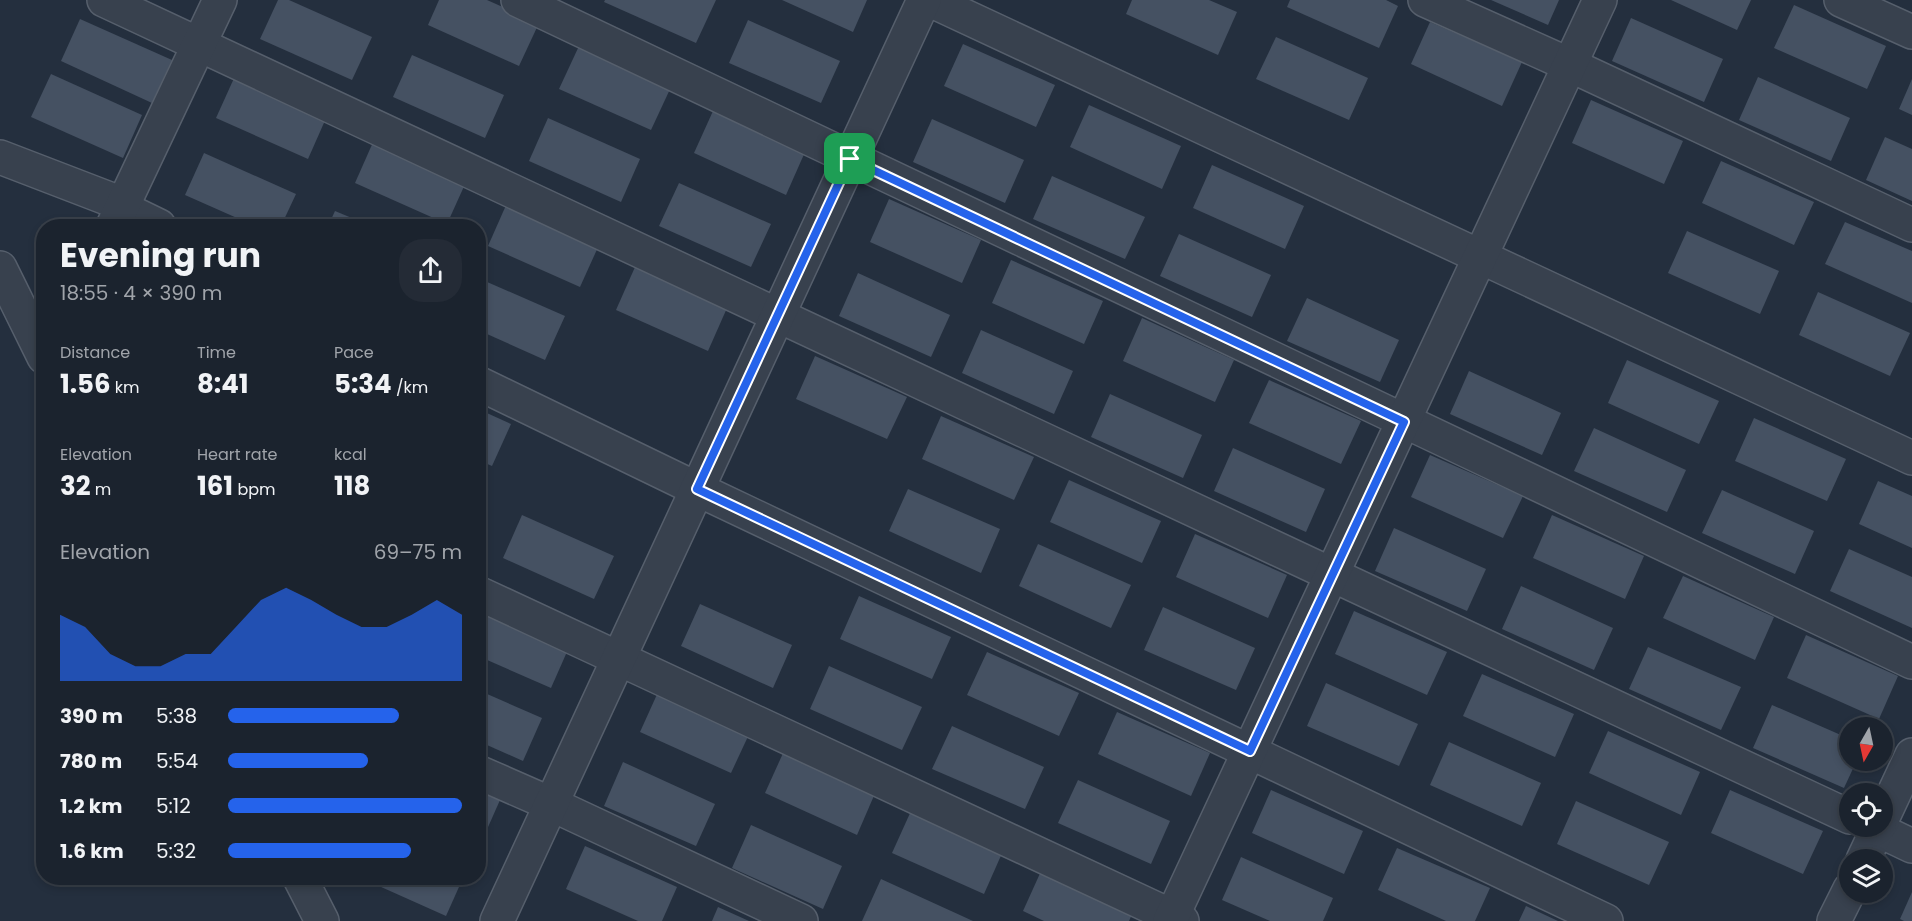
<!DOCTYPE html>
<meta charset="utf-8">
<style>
body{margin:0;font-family:Poppins,sans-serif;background:#242b36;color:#f1f3f6;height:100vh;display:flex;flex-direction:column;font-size:22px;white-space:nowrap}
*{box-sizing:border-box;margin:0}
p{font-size:20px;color:#a0a4aa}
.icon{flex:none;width:33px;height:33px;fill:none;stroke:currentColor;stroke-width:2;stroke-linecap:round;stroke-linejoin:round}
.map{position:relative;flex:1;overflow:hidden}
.drawer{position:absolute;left:36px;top:219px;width:450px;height:666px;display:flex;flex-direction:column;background:#1b232e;border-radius:24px;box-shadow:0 3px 9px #0003,0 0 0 2px #39404a}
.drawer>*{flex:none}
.needle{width:39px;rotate:189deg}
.fabs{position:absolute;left:1839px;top:717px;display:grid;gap:12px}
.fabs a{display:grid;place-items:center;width:54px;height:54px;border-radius:50%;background:#1b232e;box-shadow:0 3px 9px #0003,0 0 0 2px #39404a;font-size:30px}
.pin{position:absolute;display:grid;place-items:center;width:51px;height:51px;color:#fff;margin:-26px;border-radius:12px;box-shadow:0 3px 9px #0006}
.round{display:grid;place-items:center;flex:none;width:63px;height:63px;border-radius:24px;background:#242b36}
.summary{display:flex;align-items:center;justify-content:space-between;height:102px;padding:0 24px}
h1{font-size:33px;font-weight:700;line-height:45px}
.figures{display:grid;grid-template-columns:repeat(3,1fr);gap:9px;height:102px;padding:6px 24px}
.figures div{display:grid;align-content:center}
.figures b{font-size:26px;font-weight:700}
.figures small{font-size:16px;font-weight:400}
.figures p{font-size:16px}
.chart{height:168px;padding:12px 24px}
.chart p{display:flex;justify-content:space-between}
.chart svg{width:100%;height:108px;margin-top:6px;fill:#2563eb;opacity:.7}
ul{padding:0 24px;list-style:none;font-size:20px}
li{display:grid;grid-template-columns:96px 72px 1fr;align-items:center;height:45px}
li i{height:15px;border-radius:8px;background:#2563eb}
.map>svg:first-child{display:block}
.building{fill:#455162}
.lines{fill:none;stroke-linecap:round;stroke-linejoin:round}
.minor-casing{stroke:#565f6c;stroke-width:36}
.minor{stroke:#38414e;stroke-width:33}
.route-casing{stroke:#fff;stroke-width:12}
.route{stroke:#2563eb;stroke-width:8}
</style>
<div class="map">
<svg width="1912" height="921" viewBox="0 0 1912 921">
<rect width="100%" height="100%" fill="#242f3e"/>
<g class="building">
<polygon points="278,0 289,0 372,37 352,80 260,39"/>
<polygon points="439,0 487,0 539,23 519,66 428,25"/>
<polygon points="605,0 716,0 696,43 604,2"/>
<polygon points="782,0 867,0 853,32"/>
<polygon points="1132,0 1209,0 1237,12 1218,55 1126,14"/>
<polygon points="1290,0 1386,0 1398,6 1379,48 1287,7"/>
<polygon points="1491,0 1559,0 1548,25"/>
<polygon points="1671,0 1751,0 1737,30"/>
<polygon points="1794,5 1886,46 1867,89 1774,48"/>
<polygon points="1631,18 1723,59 1704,102 1612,61"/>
<polygon points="80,19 172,60 152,103 61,61"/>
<polygon points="748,20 840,61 821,103 729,63"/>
<polygon points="1430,22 1522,62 1502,106 1411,64"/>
<polygon points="1276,37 1368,78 1349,120 1256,79"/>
<polygon points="963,44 1055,85 1036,127 944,86"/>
<polygon points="579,46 671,87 651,130 559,89"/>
<polygon points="412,55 504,95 485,138 393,97"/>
<polygon points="51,74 142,115 123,158 31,117"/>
<polygon points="235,76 327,116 308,159 216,118"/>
<polygon points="1758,77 1850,118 1831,161 1739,120"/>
<polygon points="1912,79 1912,115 1899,109"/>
<polygon points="1591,100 1683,141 1664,184 1572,143"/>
<polygon points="1089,105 1181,146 1162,189 1070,147"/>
<polygon points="713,111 805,152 786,195 694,153"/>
<polygon points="548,118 640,159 621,202 529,161"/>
<polygon points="932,119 1024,160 1005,203 913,162"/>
<polygon points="1885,137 1912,149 1912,201 1866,180"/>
<polygon points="374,140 466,182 447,224 355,183"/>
<polygon points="204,153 296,194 281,226 255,226 185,195"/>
<polygon points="1721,161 1814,202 1794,245 1702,203"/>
<polygon points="1212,165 1304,206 1285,249 1193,208"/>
<polygon points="1052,176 1145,217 1125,259 1033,219"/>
<polygon points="679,183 771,224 751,267 659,226"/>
<polygon points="889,199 981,240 962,283 870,242"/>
<polygon points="507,203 599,245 580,287 488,246"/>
<polygon points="335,211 371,226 328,226"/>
<polygon points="1845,222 1912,251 1912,303 1825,264"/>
<polygon points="1687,231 1779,271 1760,314 1668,273"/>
<polygon points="1179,234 1271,275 1252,317 1160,276"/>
<polygon points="1011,260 1103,301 1084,344 992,303"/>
<polygon points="635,267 727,308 708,351 616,310"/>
<polygon points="858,273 950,315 931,357 839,316"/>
<polygon points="478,278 565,316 545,360 478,330"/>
<polygon points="1818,292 1910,333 1890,376 1799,335"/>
<polygon points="1307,298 1399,340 1380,382 1287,341"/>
<polygon points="1142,318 1234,360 1215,402 1123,361"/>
<polygon points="981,330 1073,371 1054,414 962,373"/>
<polygon points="815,356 907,397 887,439 796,399"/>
<polygon points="1627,360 1719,401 1699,444 1608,403"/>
<polygon points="1469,371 1561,413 1542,455 1450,414"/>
<polygon points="1269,380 1361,421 1341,464 1249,423"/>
<polygon points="1110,394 1202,435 1183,478 1091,437"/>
<polygon points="478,409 511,424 492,466 478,460"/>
<polygon points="941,416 1034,457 1014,500 922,459"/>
<polygon points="1754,418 1846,459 1827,501 1735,461"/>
<polygon points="1594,428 1686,470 1667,512 1574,471"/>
<polygon points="1233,448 1325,489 1306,532 1214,491"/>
<polygon points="1430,455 1523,496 1503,538 1411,497"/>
<polygon points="1069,480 1161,521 1142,563 1050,522"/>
<polygon points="1878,481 1912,496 1912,548 1859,524"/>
<polygon points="908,489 1000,529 981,573 889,531"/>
<polygon points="1722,490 1814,531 1795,574 1702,533"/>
<polygon points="522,515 614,556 594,599 503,558"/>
<polygon points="1552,515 1644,556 1625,599 1533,558"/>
<polygon points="1394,528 1486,569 1467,611 1375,571"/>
<polygon points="1195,534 1287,575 1268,618 1176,577"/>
<polygon points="1038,544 1131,585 1111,628 1019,586"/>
<polygon points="1849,549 1912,577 1912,628 1830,591"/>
<polygon points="1683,576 1774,617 1755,660 1663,618"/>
<polygon points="1521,586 1613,628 1594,670 1502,629"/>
<polygon points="859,596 951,637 932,679 840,639"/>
<polygon points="700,604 792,645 773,688 681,646"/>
<polygon points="478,605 570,645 551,688 478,656"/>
<polygon points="1163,607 1255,648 1236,690 1144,650"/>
<polygon points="1354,611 1447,652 1427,695 1335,654"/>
<polygon points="1806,635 1898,676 1879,719 1787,678"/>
<polygon points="1648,647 1741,687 1721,730 1629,689"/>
<polygon points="987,652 1079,693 1059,736 967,695"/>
<polygon points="829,666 922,707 902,750 810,709"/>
<polygon points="1482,674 1574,714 1555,757 1463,716"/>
<polygon points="1326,683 1418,724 1399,766 1307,726"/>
<polygon points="478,690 542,718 523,761 478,741"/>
<polygon points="659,690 751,730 731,773 640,732"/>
<polygon points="1772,705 1850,739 1850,760 1857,760 1844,788 1753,748"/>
<polygon points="1117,712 1210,753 1191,796 1098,754"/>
<polygon points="952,726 1044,767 1025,809 932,769"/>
<polygon points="1608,731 1700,772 1681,815 1589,773"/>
<polygon points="1449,742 1541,783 1522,826 1430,785"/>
<polygon points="784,751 876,791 857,835 765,793"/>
<polygon points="623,762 715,804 696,846 604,806"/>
<polygon points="1078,780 1170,821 1151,864 1058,823"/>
<polygon points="478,790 500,800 481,843 478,842"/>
<polygon points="1271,790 1363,831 1344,874 1252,833"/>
<polygon points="1730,790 1823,831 1803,874 1711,833"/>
<polygon points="1576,801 1669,842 1649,885 1557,844"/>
<polygon points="911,811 1003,851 984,894 892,853"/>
<polygon points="751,825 842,866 823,909 732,868"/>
<polygon points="585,846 677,887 662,921 638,921 566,889"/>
<polygon points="1397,848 1490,888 1475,921 1446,921 1378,890"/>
<polygon points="1241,857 1333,898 1323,921 1270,921 1222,900"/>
<polygon points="1042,869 1134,910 1129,921 1044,921 1023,911"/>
<polygon points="361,878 463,878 446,916"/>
<polygon points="881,879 973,921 862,921"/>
<polygon points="1912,892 1912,921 1904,921 1900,919"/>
<polygon points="1526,906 1558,921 1519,921"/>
<polygon points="718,907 749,921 712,921"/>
</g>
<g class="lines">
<g class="minor-casing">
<g id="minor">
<polyline points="104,0 1850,817"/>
<polyline points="518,0 1912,662"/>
<polyline points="930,0 1912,458"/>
<polyline points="1425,0 1570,65 1912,225"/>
<polyline points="1841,0 1912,32"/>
<polyline points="0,157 112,200 122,208 159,226"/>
<polyline points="113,226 220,0"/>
<polyline points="0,268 44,357"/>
<polyline points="478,383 697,489 1606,921"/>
<polyline points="478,593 1182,921"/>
<polyline points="478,772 551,804 801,921"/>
<polyline points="1882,819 1912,755"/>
<polyline points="1870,826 1912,846"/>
<polyline points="1863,860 1879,826"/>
<polyline points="300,878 322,921"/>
<polyline points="497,921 924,0"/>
<polyline points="1170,921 1600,0"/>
<polyline points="1834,921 1850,889"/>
</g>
</g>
<use href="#minor" class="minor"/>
</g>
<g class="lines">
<g class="route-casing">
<polygon id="route" points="850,159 1404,422 1250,751 697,489"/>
</g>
<use href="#route" class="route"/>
</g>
</svg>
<div class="fabs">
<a><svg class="needle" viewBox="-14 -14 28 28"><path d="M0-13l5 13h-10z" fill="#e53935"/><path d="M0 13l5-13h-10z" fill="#a0a4aa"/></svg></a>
<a><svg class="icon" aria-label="locate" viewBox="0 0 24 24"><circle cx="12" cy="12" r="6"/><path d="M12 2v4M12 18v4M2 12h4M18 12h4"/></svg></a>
<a><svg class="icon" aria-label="layers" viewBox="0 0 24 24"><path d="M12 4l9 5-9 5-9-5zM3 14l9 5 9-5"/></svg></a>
</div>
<div class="pin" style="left:850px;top:159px;background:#1e9e55"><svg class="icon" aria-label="arrive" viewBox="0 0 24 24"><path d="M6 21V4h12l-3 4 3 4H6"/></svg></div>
<section class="drawer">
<div class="summary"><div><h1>Evening run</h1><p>18:55 · 4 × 390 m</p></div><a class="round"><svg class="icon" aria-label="share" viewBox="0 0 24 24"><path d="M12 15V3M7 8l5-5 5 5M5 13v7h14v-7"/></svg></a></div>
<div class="figures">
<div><p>Distance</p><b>1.56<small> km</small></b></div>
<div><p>Time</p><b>8:41</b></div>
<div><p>Pace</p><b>5:34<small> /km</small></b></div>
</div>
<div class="figures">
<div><p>Elevation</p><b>32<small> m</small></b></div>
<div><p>Heart rate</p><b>161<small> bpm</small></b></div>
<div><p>kcal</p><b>118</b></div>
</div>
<div class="chart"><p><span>Elevation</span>69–75 m</p>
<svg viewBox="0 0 160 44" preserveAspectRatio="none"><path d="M0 44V17L10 22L20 33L30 38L40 38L50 33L60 33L70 22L80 11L90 6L100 11L110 17L120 22L130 22L140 17L150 11L160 17V44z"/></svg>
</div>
<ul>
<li><b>390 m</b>5:38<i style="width:73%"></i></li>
<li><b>780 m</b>5:54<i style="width:60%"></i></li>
<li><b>1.2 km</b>5:12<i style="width:100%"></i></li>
<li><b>1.6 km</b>5:32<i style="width:78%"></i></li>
</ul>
</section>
</div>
